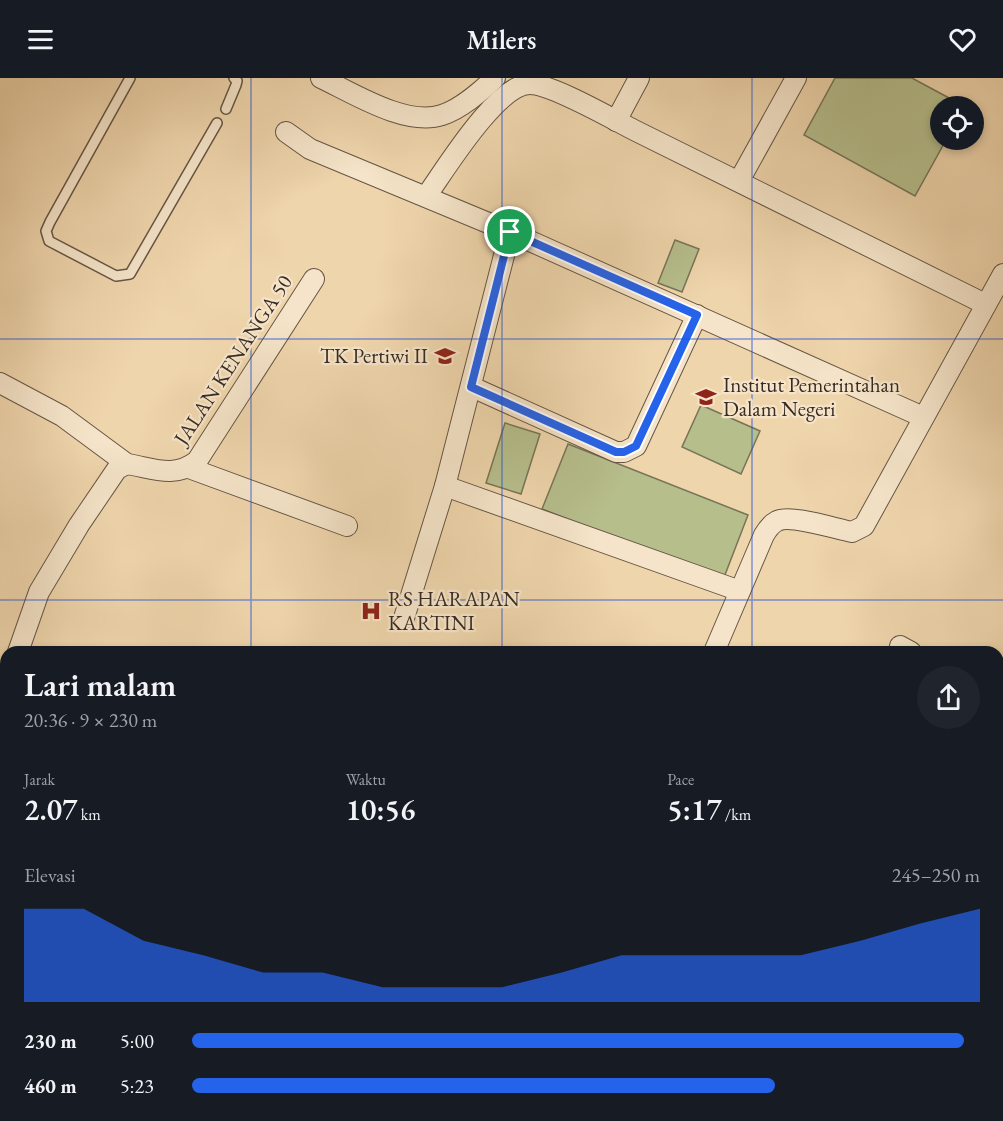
<!DOCTYPE html>
<html lang="id">
<meta charset="utf-8">
<style>
body{margin:0;font-family:"EB Garamond",serif;background:#20242c;color:#f1f3f6;height:100vh;display:flex;flex-direction:column;font-size:22px;white-space:nowrap}
*{box-sizing:border-box;margin:0}
p{font-size:20px;color:#9ea1a6}
.icon{flex:none;width:33px;height:33px;fill:none;stroke:currentColor;stroke-width:2;stroke-linecap:round;stroke-linejoin:round}
.map{position:relative;flex:1;overflow:hidden}
.sheet{position:absolute;left:0px;top:568px;width:1004px;height:476px;display:flex;flex-direction:column;background:#171b24;border-radius:18px 18px 0 0;box-shadow:0 3px 9px #0003}
.sheet>*{flex:none}
.fabs{position:absolute;left:930px;top:18px;display:grid;gap:12px}
.fabs a{display:grid;place-items:center;width:54px;height:54px;border-radius:50%;background:#171b24;box-shadow:0 3px 9px #0003;font-size:30px}
.pin{position:absolute;display:grid;place-items:center;width:51px;height:51px;color:#fff;margin:-26px;border:3px solid #fff;border-radius:50%;box-shadow:0 2px 6px #0007}
.round{display:grid;place-items:center;flex:none;width:63px;height:63px;border-radius:32px;background:#20242c}
.head{display:flex;align-items:center;justify-content:space-between;height:102px;padding:0 24px}
h1{font-size:33px;font-weight:600;line-height:45px}
.metrics{display:grid;grid-template-columns:repeat(3,1fr);gap:9px;height:102px;padding:6px 24px}
.metrics div{display:grid;align-content:center}
.metrics b{font-size:30px;font-weight:600}
.metrics small{font-size:16px;font-weight:400}
.metrics p{font-size:16px}
.chart{height:168px;padding:12px 24px}
.chart p{display:flex;justify-content:space-between}
.chart svg{width:100%;height:108px;margin-top:6px;fill:#2563eb;opacity:.7}
ul{padding:0 24px;list-style:none;font-size:20px}
li{display:grid;grid-template-columns:96px 72px 1fr;align-items:center;height:45px}
li i{height:15px;border-radius:8px;background:#2563eb}
header{display:flex;justify-content:space-between;align-items:center;height:78px;padding:0 24px;background:#171b24;font-size:27px;font-weight:600}
.map>svg:first-child{display:block}
.green{fill:#b6be8c;stroke:#777458;stroke-width:1.5}
.lines{fill:none;stroke-linecap:round;stroke-linejoin:round}
.service-casing{stroke:#665645;stroke-width:12}
.minor-casing{stroke:#665645;stroke-width:22}
.service{stroke:#f5e4c9;stroke-width:9}
.minor{stroke:#f5e4c9;stroke-width:20}
.route-casing{stroke:#fff;stroke-width:12}
.route{stroke:#2563eb;stroke-width:8}
.grid{fill:none;stroke:#1d4ed8;stroke-width:1.5;stroke-opacity:0.55}
.labels{text-anchor:middle;stroke-width:4.5;stroke-linejoin:round;paint-order:stroke}
.poi-label{font-size:21px;fill:#382b23;stroke:#f5e4c9;text-anchor:start}
.street-label{font-size:21px;fill:#382b23;stroke:#f5e4c9}
</style>
<header><svg class="icon" aria-label="menu" viewBox="0 0 24 24"><path d="M4 6h16M4 12h16M4 18h16"/></svg>Milers<svg class="icon" aria-label="heart" viewBox="0 0 24 24"><path d="M12 20l-8-8c-3-5 5-10 8-4 3-6 11-1 8 4z"/></svg></header>
<div class="map">
<svg width="1003" height="1043" viewBox="0 0 1003 1043">
<rect width="100%" height="100%" fill="#efd5ac"/>
<filter id="stains"><feTurbulence type="fractalNoise" baseFrequency=".00333" numOctaves="4"/><feColorMatrix values="0 0 0 0 .2 0 0 0 0 .09 0 0 0 0 .02 0 0 0 .5 -.17"/></filter>
<radialGradient id="worn" r=".72"><stop offset=".6" stop-color="#630" stop-opacity="0"/><stop offset="1" stop-color="#630" stop-opacity=".3"/></radialGradient>
<g class="green">
<polygon points="835,0 912,0 964,28 940,28 940,62 946,62 915,118 804,57"/>
<polygon points="675,162 699,171 682,214 658,205"/>
<polygon points="701,327 760,353 741,396 682,369"/>
<polygon points="505,345 540,356 521,416 486,405"/>
<polygon points="568,366 748,437 723,502 542,431"/>
</g>
<g class="lines">
<g class="service-casing">
<g id="service">
<polyline points="130,0 50,144 46,153 49,163 116,198 130,196 217,45"/>
<polyline points="226,31 236,7 237,3 234,0"/>
<polyline points="967,1038 975,1043"/>
</g>
</g>
<g class="minor-casing">
<g id="minor">
<path d="M321 0C353 15 406 49 442 37 461 31 480 14 495 0"/>
<polyline points="616,43 639,0"/>
<polyline points="286,54 310,71 510,154 923,339"/>
<polyline points="739,103 796,0"/>
<path d="M427 117C445 92 497 6 530 6 552 6 612 41 634 52 751 109 868 167 985 226"/>
<polyline points="0,305 62,338 127,386"/>
<polyline points="472,309 616,374 624,374 636,368 697,237"/>
<polyline points="189,390 347,448"/>
<polyline points="445,408 740,513"/>
<polyline points="404,540 445,408 510,154"/>
<polyline points="900,568 911,574"/>
<path d="M18 574 39 514 79 447 117 391 127 386C153 390 174 401 197 383L314 201"/>
<path d="M714 574 764 457C767 452 771 446 777 443 790 436 836 451 852 454L864 448 1003 196"/>
<polyline points="0,629 6,611"/>
<polyline points="998,634 1003,643"/>
<polyline points="0,691 6,693"/>
<polyline points="0,774 6,762"/>
<polyline points="362,1038 370,1043"/>
<polyline points="797,1038 805,1043"/>
<polyline points="253,1043 256,1038"/>
<polyline points="448,1043 451,1038"/>
<polyline points="692,1043 694,1038"/>
</g>
</g>
<use href="#service" class="service"/>
<use href="#minor" class="minor"/>
</g>
<g class="lines">
<g class="route-casing">
<polygon id="route" points="510,154 697,237 636,368 624,374 616,374 471,309"/>
</g>
<use href="#route" class="route"/>
</g>
<path class="grid" d="M251 0V574M502 0V574M752 0V574M0 261H1003M0 522H1003M0 782H6M998 782H1003M251 1038V1043M502 1038V1043M752 1038V1043"/>
<defs>
<g id="school-bare" transform="scale(1.62)"><path d="M0-5L7-2L0 1L-7-2ZM-4 1L0 2.5L4 1V4Q0 6-4 4Z" fill="#8f2418" stroke="#f5e4c9" stroke-width="2.5" paint-order="stroke"/></g>
<g id="university-bare" transform="scale(1.62)"><path d="M0-5L7-2L0 1L-7-2ZM-4 1L0 2.5L4 1V4Q0 6-4 4Z" fill="#8f2418" stroke="#f5e4c9" stroke-width="2.5" paint-order="stroke"/></g>
<g id="hospital-bare" transform="scale(1.62)"><path d="M-5-5h3v3.5h4V-5h3V5h-3V1.5h-4V5h-3Z" fill="#8f2418" stroke="#f5e4c9" stroke-width="2.5" paint-order="stroke"/></g>
</defs>
<g fill-rule="evenodd">
<use href="#school-bare" x="445" y="278"/>
<use href="#university-bare" x="706" y="319"/>
<use href="#hospital-bare" x="371" y="533"/>
</g>
<g class="labels">
<g class="poi-label">
<text x="428" y="285" text-anchor="end">TK Pertiwi II</text>
<text x="723" y="314">Institut Pemerintahan<tspan x="723" dy="24">Dalam Negeri</tspan></text>
<text x="388" y="528">RS HARAPAN<tspan x="388" dy="24">KARTINI</tspan></text>
</g>
<g class="street-label">
<text transform="translate(233 282) rotate(-57)" y="7">JALAN KENANGA 50</text>
</g>
</g>
<rect width="100%" height="100%" filter="url(#stains)"/>
<rect width="100%" height="100%" fill="url(#worn)"/>
</svg>
<div class="fabs">
<a><svg class="icon" aria-label="locate" viewBox="0 0 24 24"><circle cx="12" cy="12" r="6"/><path d="M12 2v4M12 18v4M2 12h4M18 12h4"/></svg></a>
</div>
<div class="pin" style="left:510px;top:154px;background:#1e9e55"><svg class="icon" aria-label="arrive" viewBox="0 0 24 24"><path d="M6 21V4h12l-3 4 3 4H6"/></svg></div>
<section class="sheet">
<div class="head"><div><h1>Lari malam</h1><p>20:36 · 9 × 230 m</p></div><a class="round"><svg class="icon" aria-label="share" viewBox="0 0 24 24"><path d="M12 15V3M7 8l5-5 5 5M5 13v7h14v-7"/></svg></a></div>
<div class="metrics">
<div><p>Jarak</p><b>2.07<small> km</small></b></div>
<div><p>Waktu</p><b>10:56</b></div>
<div><p>Pace</p><b>5:17<small> /km</small></b></div>
</div>
<div class="chart"><p><span>Elevasi</span>245–250 m</p>
<svg viewBox="0 0 160 44" preserveAspectRatio="none"><path d="M0 44V6L10 6L20 19L30 25L40 32L50 32L60 38L70 38L80 38L90 32L100 25L110 25L120 25L130 25L140 19L150 12L160 6V44z"/></svg>
</div>
<ul>
<li><b>230 m</b>5:00<i style="width:98%"></i></li>
<li><b>460 m</b>5:23<i style="width:74%"></i></li>
</ul>
</section>
</div>
